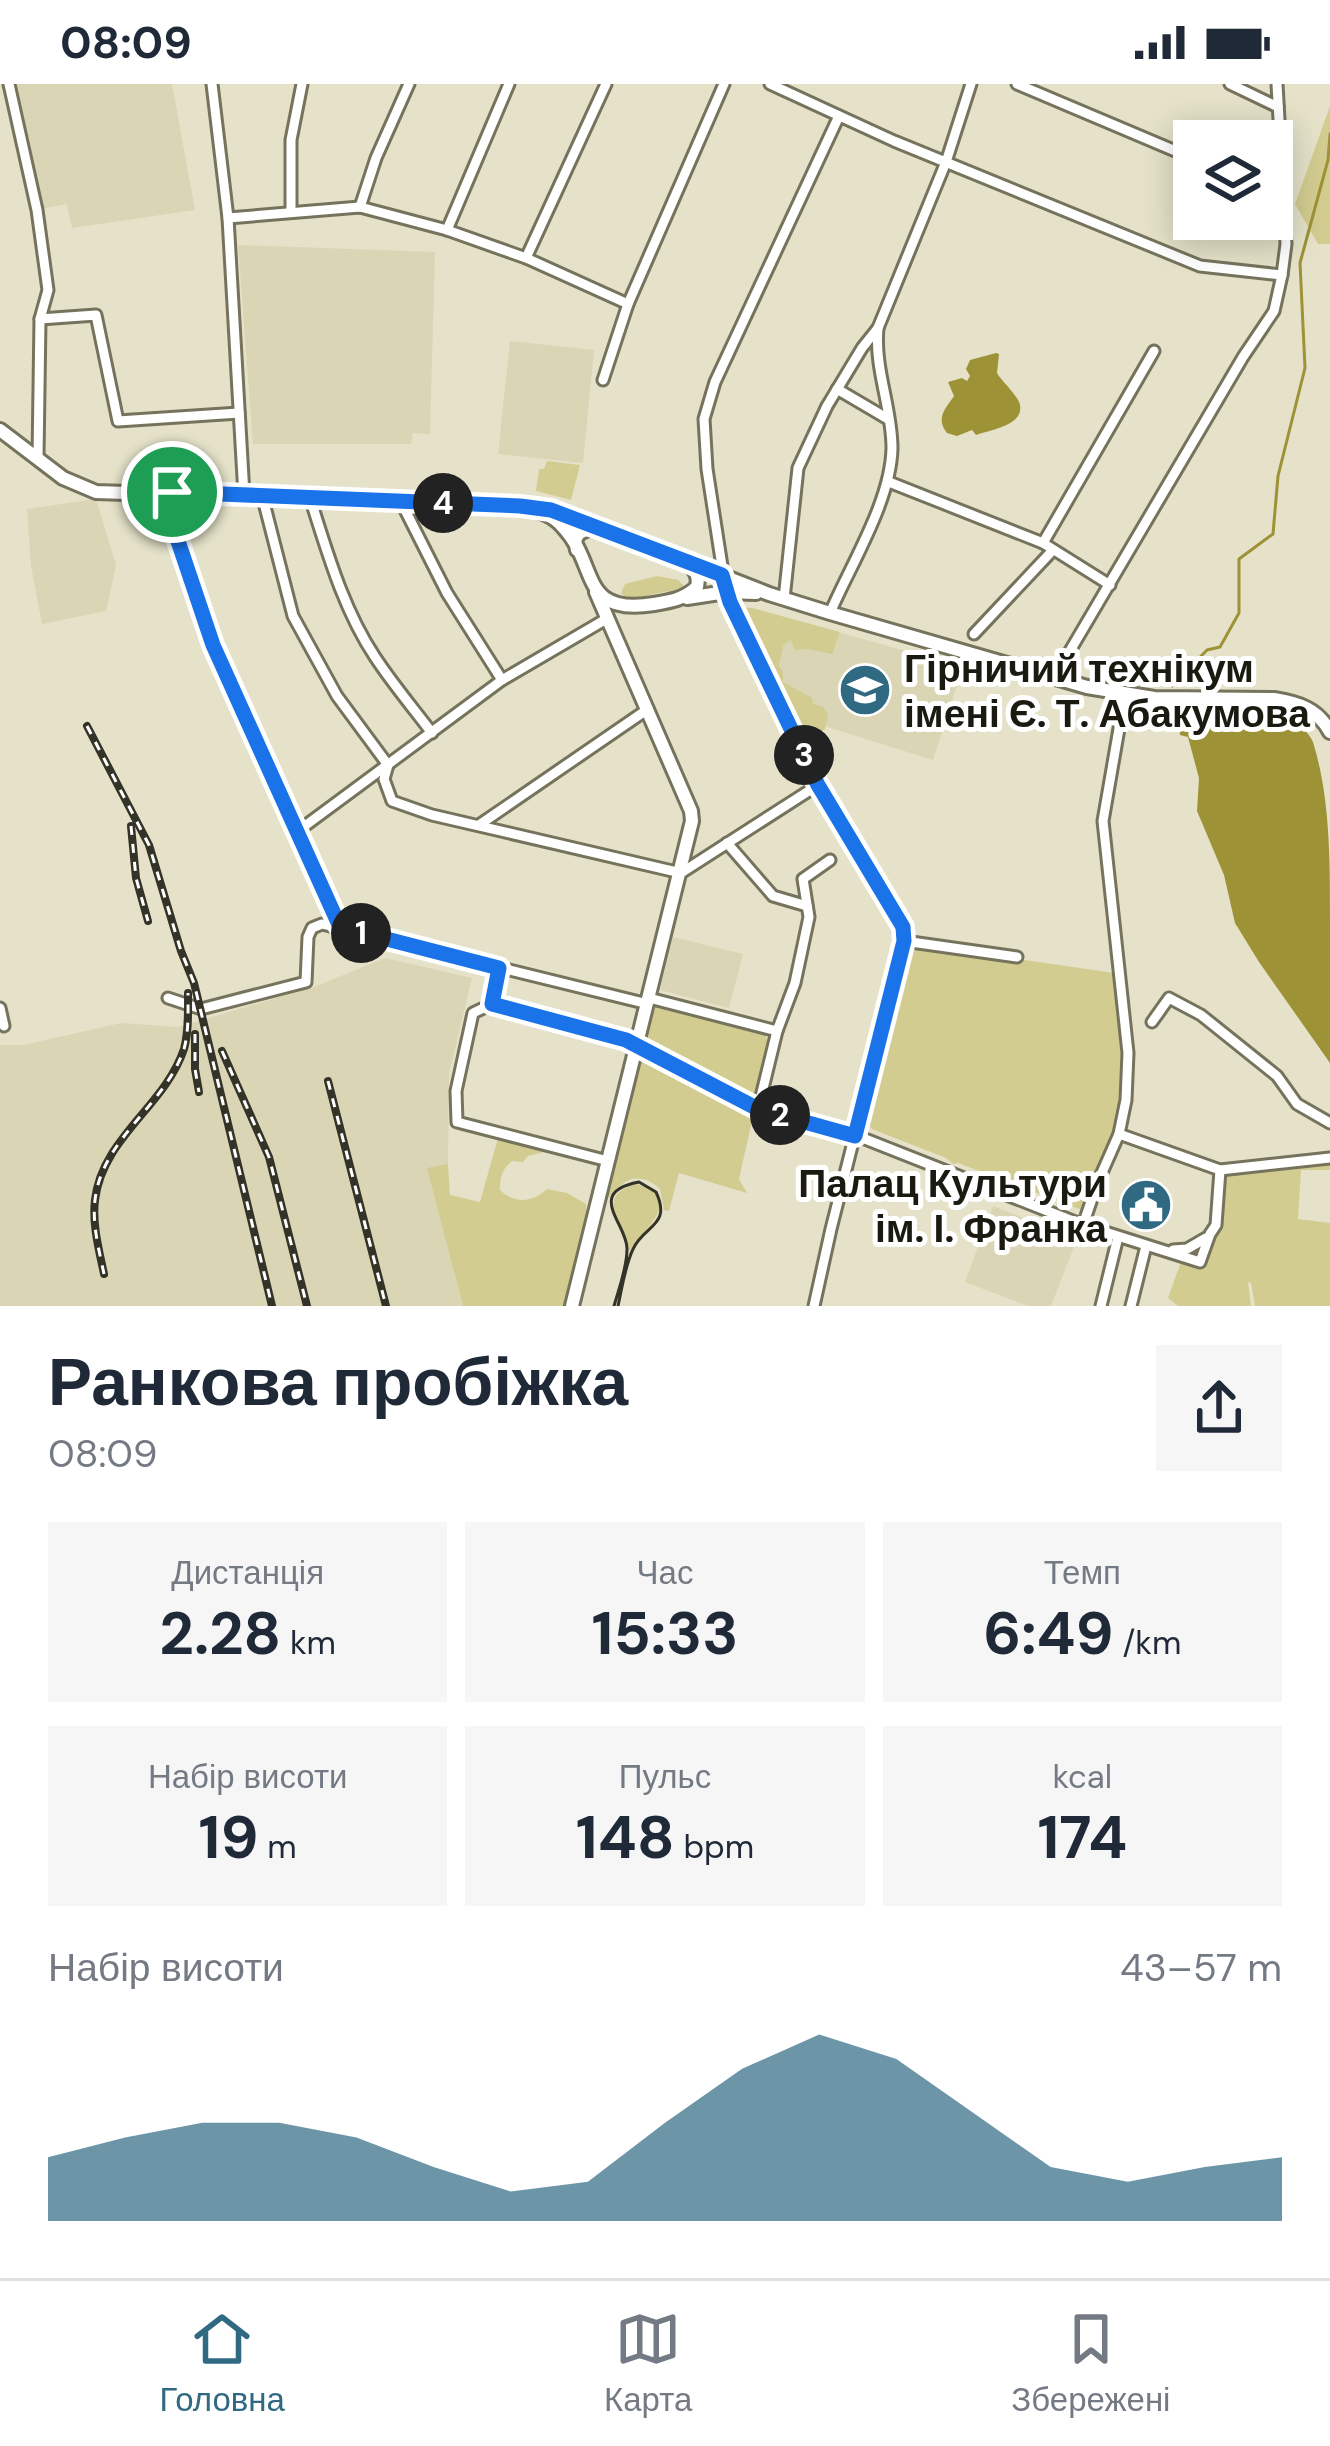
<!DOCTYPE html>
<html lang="uk">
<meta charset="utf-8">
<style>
body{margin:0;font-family:"DM Sans",sans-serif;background:#f6f6f7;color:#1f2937;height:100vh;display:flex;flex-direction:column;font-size:45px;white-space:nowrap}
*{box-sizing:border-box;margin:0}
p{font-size:39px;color:#747a83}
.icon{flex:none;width:66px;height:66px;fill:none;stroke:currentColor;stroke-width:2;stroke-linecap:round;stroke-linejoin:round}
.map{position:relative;height:1222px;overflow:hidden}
.panel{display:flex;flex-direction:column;background:#fff;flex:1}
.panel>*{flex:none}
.controls{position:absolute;left:1173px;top:36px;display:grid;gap:24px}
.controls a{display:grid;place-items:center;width:120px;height:120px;border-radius:0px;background:#fff;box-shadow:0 6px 30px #0003;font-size:60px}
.pin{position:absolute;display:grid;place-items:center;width:102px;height:102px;color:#fff;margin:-51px;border:6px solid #fff;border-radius:50%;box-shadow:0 3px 12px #0007}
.km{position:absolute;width:60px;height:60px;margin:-30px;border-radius:50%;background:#222;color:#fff;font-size:33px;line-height:60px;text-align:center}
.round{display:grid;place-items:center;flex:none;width:126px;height:126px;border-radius:0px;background:#f6f6f7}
.overview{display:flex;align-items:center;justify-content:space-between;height:204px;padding:0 48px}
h1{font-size:66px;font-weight:700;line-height:90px}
.figures{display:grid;grid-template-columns:repeat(3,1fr);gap:18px;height:204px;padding:12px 48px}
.figures div{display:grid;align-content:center;border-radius:0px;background:#f6f6f7;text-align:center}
.figures b{font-size:60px;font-weight:700}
.figures small{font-size:33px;font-weight:400}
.figures p{font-size:33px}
.chart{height:336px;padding:24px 48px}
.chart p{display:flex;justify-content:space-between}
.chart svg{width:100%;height:216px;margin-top:12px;fill:#2f6a82;opacity:.7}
.status{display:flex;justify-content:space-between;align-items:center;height:84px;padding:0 60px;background:#fff;direction:ltr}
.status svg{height:33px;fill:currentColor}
.menu{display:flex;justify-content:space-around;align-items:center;height:168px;border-top:3px solid #e0e1e3;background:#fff;font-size:33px;color:#747a83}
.menu a{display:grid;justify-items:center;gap:6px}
.menu .active{color:#2f6a82}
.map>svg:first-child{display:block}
.built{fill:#d9d5b5}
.green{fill:#d3cc91}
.water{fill:#9d9236}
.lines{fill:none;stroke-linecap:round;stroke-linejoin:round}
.stream{stroke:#9d9236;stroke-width:3}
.minor-casing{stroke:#76735d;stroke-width:15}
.major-casing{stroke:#76735d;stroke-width:18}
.minor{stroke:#fff;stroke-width:9}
.major{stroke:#fff;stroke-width:12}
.tram{stroke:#343328;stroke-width:3}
.rail-casing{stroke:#343328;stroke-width:8}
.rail{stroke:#fff;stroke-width:3;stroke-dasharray:9;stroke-linecap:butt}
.route-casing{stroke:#fff;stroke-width:24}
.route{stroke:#1a73e8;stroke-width:15}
.labels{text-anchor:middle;stroke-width:10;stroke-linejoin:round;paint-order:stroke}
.poi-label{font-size:39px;font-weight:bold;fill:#1b1a11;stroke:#fff;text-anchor:start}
</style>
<div class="status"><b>08:09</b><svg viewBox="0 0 49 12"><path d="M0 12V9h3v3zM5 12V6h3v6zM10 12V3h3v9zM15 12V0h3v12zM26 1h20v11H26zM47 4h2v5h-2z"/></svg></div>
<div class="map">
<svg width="1330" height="1222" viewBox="0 0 1330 1222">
<rect width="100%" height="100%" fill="#e5e2c9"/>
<g class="built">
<polygon points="11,0 172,0 195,126 72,144 67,120 40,125"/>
<polygon points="238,161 435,168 430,350 413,349 411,360 253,360"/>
<polygon points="510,257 594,266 583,379 498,370"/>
<polygon points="96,415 116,481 106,527 42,540 31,482 27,425"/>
<polygon points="752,524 963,583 933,676 786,630"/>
<polygon points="673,853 743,870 729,924 660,906"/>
<polygon points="385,874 472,894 449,990 448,1080 428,1085 463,1222 0,1222 0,961 24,961 121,939 178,943 314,903"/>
<polygon points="993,1122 1077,1155 1051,1222 1028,1222 965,1198"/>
</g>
<g class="green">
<polygon points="1330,22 1330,160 1318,160 1295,120"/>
<polygon points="547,377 580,381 571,416 536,407 539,385 544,385"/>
<polygon points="657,492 678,496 686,504 628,515 621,509 625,500"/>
<path d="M734 523 752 524 840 548 832 570 808 565 795 566 791 556 788 557 783 562 779 582 783 587V598L812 614 813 620 823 623 828 630 825 645C813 653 805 650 794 642Z"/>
<polygon points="916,860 1114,889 1118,894 1125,974 1122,1022 1112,1061 1092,1100 1082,1126 958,1079 953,1080 946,1074 872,1045 868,1040 906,865"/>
<polygon points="654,922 662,922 764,949 770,962 756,1019 644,960"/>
<path d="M642 967 754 1028 739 1095 747 1109 679 1089 669 1127 664 1126 660 1105C642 1088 623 1092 611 1114L606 1113Z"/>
<path d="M498 1054 548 1067 528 1072 523 1078 512 1077C502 1086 500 1092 500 1106 515 1120 532 1119 547 1105L567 1109 586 1120V1131L565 1222H463L427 1084 448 1080 450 1111 480 1118Z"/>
<polygon points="1330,1077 1330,1086 1301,1086 1298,1135 1330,1139 1330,1222 1255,1222 1251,1199 1248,1198 1251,1222 1178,1222 1168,1214 1182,1175 1206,1182 1213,1151 1223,1134 1223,1088"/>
<path d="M636 1100C690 1112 641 1147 629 1168 628 1141 591 1113 636 1100Z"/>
</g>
<g class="water">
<path d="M996 269 999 270 997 289C1002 298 1018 311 1020 321 1024 342 989 346 976 351L972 346 957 352 947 349C935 334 946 324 954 312L948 298 962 294 967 297 970 292 966 285 970 276Z"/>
<path d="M1171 625C1207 651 1255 618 1295 638 1302 642 1310 651 1313 658 1330 713 1330 774 1330 832 1330 881 1330 930 1330 979L1259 878 1235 839 1224 791 1197 727 1199 694 1188 653 1180 651 1179 641Z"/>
</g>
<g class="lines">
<polyline class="stream" points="1172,602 1207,566 1220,563 1239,529 1239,475 1273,450 1278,392 1305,284 1300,179 1328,76 1330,50"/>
<g class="minor-casing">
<g id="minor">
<polyline points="9,0 37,126 48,206 40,235 38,374"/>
<polyline points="212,0 228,134 244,411"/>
<polyline points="770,0 894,57 1200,182 1282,191"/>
<polyline points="1017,0 1192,74"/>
<polyline points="1230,0 1278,23"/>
<polyline points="360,123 376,74 409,0"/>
<polyline points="291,127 291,56 302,0"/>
<polyline points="228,134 360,123 447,146 526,174 628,220"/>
<polyline points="447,146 509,0"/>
<polyline points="526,174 606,0"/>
<polyline points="40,235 96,231 118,337 239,329"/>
<polyline points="603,296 628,220 724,0"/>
<polyline points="837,305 888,335"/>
<polyline points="889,398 1043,459 1110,501"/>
<polyline points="172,408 178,457 213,561 340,843"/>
<polyline points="262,411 293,532 337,612 388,681 384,695 392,717 432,731 681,789 818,701"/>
<path d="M310 414C327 467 343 525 375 573 392 599 413 624 432 649"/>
<polyline points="401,418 447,509 502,596"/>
<polyline points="1043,459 1154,267"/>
<polyline points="784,515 798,384 827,322 862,264 878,244 946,78 971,0"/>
<path d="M830 529C851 480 891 417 892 364 892 323 874 285 878 244"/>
<polyline points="974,550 1053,466"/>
<polyline points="1054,594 1243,273 1274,227 1282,191 1286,160 1277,0"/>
<polyline points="479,741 648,625"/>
<polyline points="298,747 502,596 608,534"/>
<polyline points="727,759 773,812 807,822"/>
<polyline points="904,857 1017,873"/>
<polyline points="499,884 492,920 473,929 456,1007 457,1038 608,1077"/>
<polyline points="168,914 201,925 306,898 308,853 312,844 322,840 648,920"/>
<polyline points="649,914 777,947"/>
<polyline points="492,920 626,957 758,1025 855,1051 1083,1141 1200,1178 1210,1150 1216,1141 1220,1086"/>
<polyline points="0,924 4,942"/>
<polyline points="1152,938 1169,914 1201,931 1277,992 1297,1020 1330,1039"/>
<polyline points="758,1025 777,947 795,899 809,833 803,795 830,776"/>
<polyline points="1119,1050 1220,1086 1330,1074"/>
<polyline points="1083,1141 1097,1100 1119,1050 1126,1016 1128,969 1103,737 1125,610"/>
<polyline points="1173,1166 1187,1165 1206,1154"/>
<polyline points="814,1222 831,1145 904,857 903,843 818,701 726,508 707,385 704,335 715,298 839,32"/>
<polyline points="1101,1222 1118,1153"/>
<polyline points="1131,1222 1146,1162"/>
</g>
</g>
<g class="major-casing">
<g id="major">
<path d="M0 346 63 394 96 408 521 422C536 426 552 430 563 443 599 481 578 532 654 520 672 517 684 515 697 503 700 489 693 484 683 476L596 442 579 449 575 456 577 466"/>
<polyline points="546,425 594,441"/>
<path d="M690 479 769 510 830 529 1087 603 1154 614 1274 615C1299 619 1318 625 1330 648"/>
<polyline points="687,514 726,508 756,509"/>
<polyline points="572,1222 692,737 691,727 596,508"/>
</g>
</g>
<use href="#minor" class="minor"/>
<use href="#major" class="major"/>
<path class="tram" d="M614 1222C619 1204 627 1184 627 1165 628 1141 584 1108 639 1098L656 1108C672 1142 644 1141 633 1165 625 1182 622 1204 618 1222"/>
<g class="rail-casing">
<g id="rail">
<polyline points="87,642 149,761 181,867 194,899 272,1222"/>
<polyline points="131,742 136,794 148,837"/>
<polyline points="195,950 195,985 199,1008"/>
<polyline points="222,967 269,1073 307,1222"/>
<polyline points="328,997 386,1222"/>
<path d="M104 1190C99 1166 92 1140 95 1116 102 1054 165 1022 184 965 189 947 188 927 188 909"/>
</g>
</g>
<use href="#rail" class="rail"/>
</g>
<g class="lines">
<g class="route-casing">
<polygon id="route" points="172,408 520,422 551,426 722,491 730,518 818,701 903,843 904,857 855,1052 758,1025 626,956 492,920 499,884 340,843 213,561 178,457"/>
</g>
<use href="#route" class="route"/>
</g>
<defs>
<g id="university-disc" transform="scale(2.7)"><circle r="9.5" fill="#2f6a82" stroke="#fff"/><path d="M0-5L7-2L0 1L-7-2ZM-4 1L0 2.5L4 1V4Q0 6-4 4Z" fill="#fff"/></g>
<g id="civic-disc" transform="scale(2.7)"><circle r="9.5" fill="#2f6a82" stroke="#fff"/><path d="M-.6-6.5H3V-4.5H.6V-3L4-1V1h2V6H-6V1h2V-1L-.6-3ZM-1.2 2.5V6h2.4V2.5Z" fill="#fff"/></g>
</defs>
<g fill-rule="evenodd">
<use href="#university-disc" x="865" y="606"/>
<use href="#civic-disc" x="1146" y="1121"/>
</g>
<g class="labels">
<g class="poi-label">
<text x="904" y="598">Гірничий технікум<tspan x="904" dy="45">імені Є. Т. Абакумова</tspan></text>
<text x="1107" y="1113" text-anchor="end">Палац Культури<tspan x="1107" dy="45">ім. І. Франка</tspan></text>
</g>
</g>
</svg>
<div class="controls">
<a><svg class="icon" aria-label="layers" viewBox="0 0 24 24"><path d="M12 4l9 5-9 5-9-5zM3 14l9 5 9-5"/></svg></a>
</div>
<div class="pin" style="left:172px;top:408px;background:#1e9e55"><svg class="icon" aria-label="arrive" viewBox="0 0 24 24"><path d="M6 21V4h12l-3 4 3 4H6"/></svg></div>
<b class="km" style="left:361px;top:849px">1</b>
<b class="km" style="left:780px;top:1031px">2</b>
<b class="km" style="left:804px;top:671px">3</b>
<b class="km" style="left:443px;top:419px">4</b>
</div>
<section class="panel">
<div class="overview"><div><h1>Ранкова пробіжка</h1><p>08:09</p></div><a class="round"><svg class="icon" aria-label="share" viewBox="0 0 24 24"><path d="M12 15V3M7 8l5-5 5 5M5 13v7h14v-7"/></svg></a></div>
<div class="figures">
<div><p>Дистанція</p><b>2.28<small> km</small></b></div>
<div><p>Час</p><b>15:33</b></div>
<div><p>Темп</p><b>6:49<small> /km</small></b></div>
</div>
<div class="figures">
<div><p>Набір висоти</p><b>19<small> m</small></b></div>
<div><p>Пульс</p><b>148<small> bpm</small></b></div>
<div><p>kcal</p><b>174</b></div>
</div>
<div class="chart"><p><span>Набір висоти</span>43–57 m</p>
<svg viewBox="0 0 160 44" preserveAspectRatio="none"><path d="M0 44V31L10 27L20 24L30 24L40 27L50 33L60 38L70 36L80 24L90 13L100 6L110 11L120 22L130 33L140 36L150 33L160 31V44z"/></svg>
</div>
</section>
<nav class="menu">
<a class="active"><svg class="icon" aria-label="home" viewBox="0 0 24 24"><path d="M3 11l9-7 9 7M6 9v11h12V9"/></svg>Головна</a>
<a><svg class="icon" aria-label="map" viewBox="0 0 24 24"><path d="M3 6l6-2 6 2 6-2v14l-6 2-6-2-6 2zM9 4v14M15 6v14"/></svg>Карта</a>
<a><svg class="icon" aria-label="saved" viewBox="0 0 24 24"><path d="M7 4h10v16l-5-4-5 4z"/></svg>Збережені</a>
</nav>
